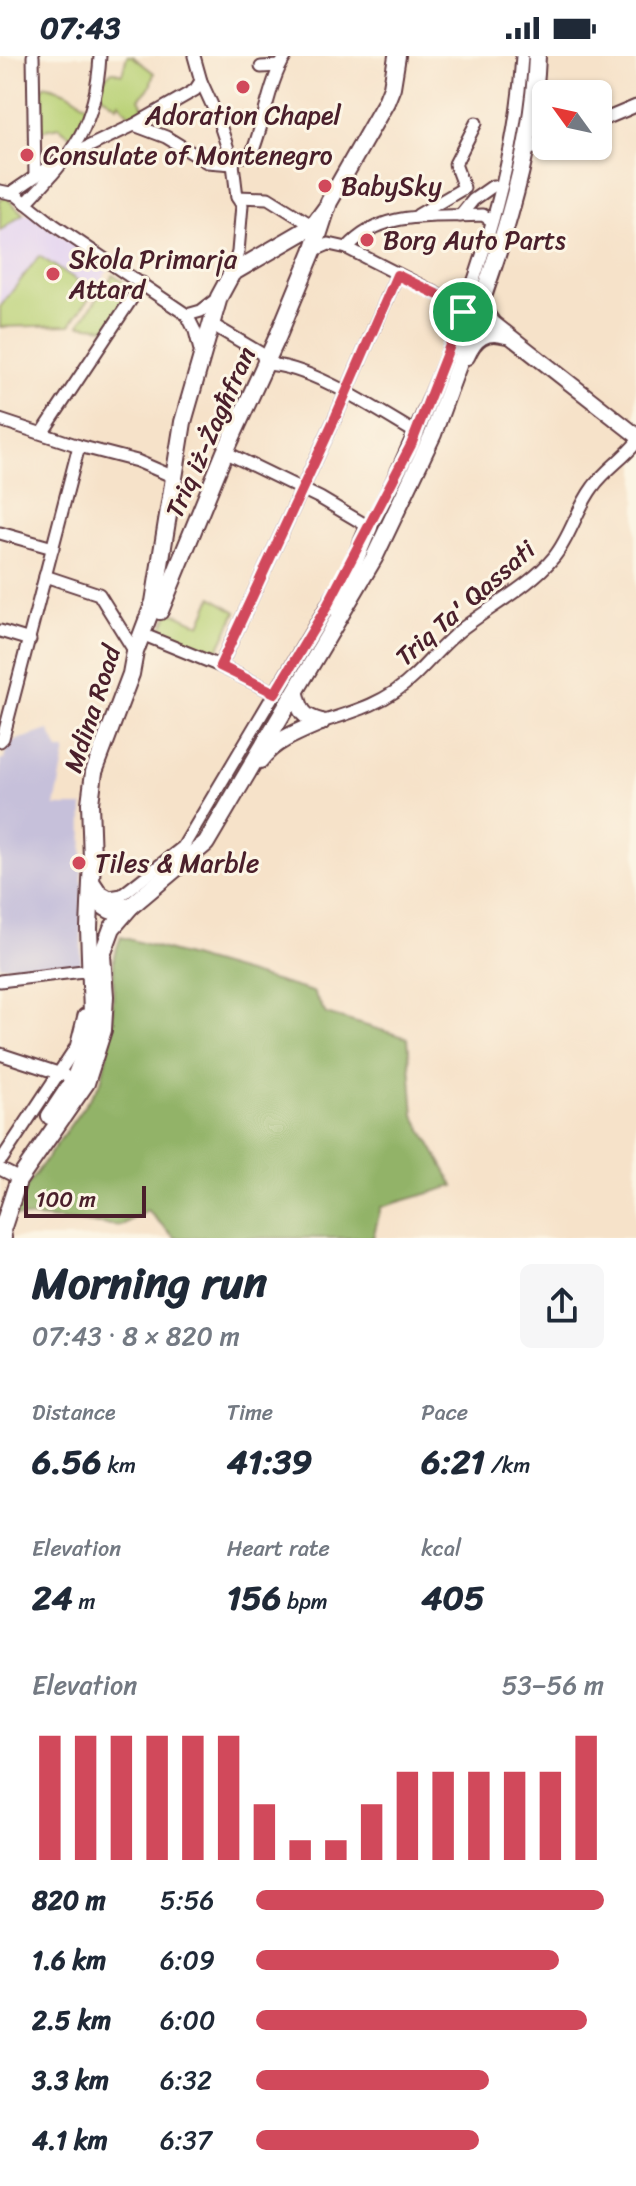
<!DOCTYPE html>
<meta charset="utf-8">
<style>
body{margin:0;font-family:Sriracha,sans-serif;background:#f6f6f7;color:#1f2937;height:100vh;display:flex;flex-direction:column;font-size:30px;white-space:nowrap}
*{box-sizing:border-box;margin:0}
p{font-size:26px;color:#747a83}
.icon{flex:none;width:44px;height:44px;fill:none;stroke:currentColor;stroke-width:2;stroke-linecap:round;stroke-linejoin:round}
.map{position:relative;height:1182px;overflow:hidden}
.side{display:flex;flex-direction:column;background:#fff;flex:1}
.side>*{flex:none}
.needle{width:52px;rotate:303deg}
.controls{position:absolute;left:532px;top:24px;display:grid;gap:16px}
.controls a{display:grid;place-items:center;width:80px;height:80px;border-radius:12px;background:#fff;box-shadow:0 2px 6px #0004;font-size:40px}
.scale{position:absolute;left:24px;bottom:20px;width:122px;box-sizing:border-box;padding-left:8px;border:4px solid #4a1f2b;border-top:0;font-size:22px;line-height:28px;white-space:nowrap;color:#4a1f2b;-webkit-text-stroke:6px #fcf5e5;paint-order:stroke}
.pin{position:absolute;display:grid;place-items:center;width:68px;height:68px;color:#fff;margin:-34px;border:4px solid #fff;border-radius:50%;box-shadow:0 2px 8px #0007}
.round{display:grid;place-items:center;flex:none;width:84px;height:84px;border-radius:12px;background:#f6f6f7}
.overview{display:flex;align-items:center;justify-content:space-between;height:136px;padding:0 32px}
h1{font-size:44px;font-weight:700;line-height:60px}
.metrics{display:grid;grid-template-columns:repeat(3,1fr);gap:12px;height:136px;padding:8px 32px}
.metrics div{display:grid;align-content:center}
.metrics b{font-size:34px;font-weight:700}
.metrics small{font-size:22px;font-weight:400}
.metrics p{font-size:22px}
.chart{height:224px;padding:16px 32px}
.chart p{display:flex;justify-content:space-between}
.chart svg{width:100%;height:144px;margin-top:8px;stroke:#d1495b;stroke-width:6}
ul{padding:0 32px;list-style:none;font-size:26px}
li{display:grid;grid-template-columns:128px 96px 1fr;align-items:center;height:60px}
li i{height:20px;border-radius:10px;background:#d1495b}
.status{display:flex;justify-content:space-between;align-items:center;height:56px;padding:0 40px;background:#fff;direction:ltr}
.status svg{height:22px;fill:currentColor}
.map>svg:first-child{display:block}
.built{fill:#e3d3f2}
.industrial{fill:#c6c0da}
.green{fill:#b9d176;stroke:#827850;stroke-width:2}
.forest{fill:#92b367;stroke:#6e6949;stroke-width:2}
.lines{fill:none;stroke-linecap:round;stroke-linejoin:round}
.minor-casing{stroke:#643c43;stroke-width:15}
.major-casing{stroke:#643c43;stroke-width:18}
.highway-casing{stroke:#643c43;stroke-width:20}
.minor{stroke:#fff;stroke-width:11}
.major{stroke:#fff;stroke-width:14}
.highway{stroke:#fff;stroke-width:16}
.route-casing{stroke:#fff;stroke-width:16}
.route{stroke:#d1495b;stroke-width:10}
.poi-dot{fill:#d1495b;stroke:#fcf5e5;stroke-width:3}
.labels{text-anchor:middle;stroke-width:6;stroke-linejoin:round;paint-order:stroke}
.poi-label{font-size:26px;fill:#4a1f2b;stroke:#fcf5e5;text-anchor:start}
.street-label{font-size:26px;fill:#4a1f2b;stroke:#fcf5e5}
</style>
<div class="status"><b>07:43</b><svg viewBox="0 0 49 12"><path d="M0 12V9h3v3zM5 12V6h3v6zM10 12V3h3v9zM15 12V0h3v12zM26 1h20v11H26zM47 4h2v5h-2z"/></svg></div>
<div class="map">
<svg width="636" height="1182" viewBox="0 0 636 1182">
<rect width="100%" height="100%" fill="#fcf5e5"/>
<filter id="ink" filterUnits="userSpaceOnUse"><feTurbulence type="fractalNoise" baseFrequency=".0125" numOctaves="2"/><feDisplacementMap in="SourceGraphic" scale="16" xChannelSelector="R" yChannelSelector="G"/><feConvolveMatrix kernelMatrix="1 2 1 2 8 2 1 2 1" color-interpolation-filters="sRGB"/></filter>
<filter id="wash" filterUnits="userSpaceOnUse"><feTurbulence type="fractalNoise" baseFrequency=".006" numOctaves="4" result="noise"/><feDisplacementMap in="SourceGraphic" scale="32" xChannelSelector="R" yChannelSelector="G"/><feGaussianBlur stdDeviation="1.8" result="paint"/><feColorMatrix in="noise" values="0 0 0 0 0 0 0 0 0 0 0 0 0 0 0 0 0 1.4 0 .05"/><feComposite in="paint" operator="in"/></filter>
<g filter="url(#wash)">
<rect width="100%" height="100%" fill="#f6e2c9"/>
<polygon class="built" points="23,158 29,158 109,213 70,269 0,271 0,175"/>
<polygon class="industrial" points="49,674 58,694 66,694 55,750 83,750 81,909 0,910 0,704 4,704 7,687"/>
<g class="green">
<polygon points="127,0 132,0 154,17 150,31 139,43 144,53 130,60 119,46 117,50 101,39 103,23 112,15 122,18"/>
<polygon points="45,29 67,36 90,51 72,81 59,71 39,75 40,37"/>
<polygon points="6,141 23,158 0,175 0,143"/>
<polygon points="39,200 94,235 70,269 0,271 0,251"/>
<polygon points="113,219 133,232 106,272 79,269"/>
<polygon points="212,541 236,556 216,598 210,601 164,580 161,574 170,555 200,569"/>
</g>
<polygon class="forest" points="121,881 313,936 326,958 408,982 414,1059 454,1130 381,1151 373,1182 175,1182 147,1154 121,1170 14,1160 25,1133 101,1026 112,975 114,900"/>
</g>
<g filter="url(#ink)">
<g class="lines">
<g class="minor-casing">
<g id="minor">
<polyline points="33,0 35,120"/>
<polyline points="194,0 201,25 217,60 233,108 237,141 242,149 238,196 232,217"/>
<polyline points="261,11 280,10"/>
<polyline points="598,66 636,50"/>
<polyline points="134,69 166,81 207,106 233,108"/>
<polyline points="525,95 546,87"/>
<path d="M233 108 236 101 251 99C264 70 269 24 286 0"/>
<polyline points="0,135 15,138 54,169 187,259 195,275 201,298"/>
<polyline points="11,137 58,105 134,69 195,34 201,25"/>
<polyline points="237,141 268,142 313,170"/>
<path d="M26 147C73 97 96 71 100 0"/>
<polyline points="418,159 464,132 455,108 476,67"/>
<polyline points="460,160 473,144 493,130"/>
<path d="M347 192C383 152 435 162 483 159L492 165"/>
<polyline points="313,195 329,188 347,192 461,250 463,256"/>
<polyline points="187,259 201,255 219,241"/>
<path d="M213 269 262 298 265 308C310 309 377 354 416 377"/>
<polyline points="0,364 79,390 137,405 174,421"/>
<polyline points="43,376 142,227"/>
<polyline points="225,396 320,442 369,471"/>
<path d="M367 476C398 416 424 356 449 293 485 199 516 102 522 0"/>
<polyline points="0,477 53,492"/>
<polyline points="45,520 99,538 135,596"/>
<polyline points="0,575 30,584"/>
<polyline points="149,581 220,610 275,637"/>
<polyline points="220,610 336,360 397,219"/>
<path d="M321 666C354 656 388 646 414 620 432 603 446 584 467 569 495 548 532 528 554 501 571 480 577 452 593 431 605 414 623 403 636 387"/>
<polyline points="0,685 3,682 79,390"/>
<polyline points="95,827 101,836 110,841 122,839 183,791 334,537"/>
<polyline points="0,925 91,914"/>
<polyline points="0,998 64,1019"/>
<polyline points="2,1103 76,991 84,959"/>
<polyline points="0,1113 12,1119"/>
</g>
</g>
<g class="major-casing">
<g id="major">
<polyline points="479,247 493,267 636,379"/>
<path d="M467 301C475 282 486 274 506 280"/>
</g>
</g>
<g class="highway-casing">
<g id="highway">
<polyline points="335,551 369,471"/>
<polyline points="160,555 225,396 278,280 313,195 329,146 386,46 392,31 397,0"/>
<path d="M296 638C300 655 303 661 321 666"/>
<path d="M260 704C273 685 300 675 321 666"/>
<path d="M95 832C96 844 100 849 110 854L131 850"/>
<polyline points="50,1060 74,1024 87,991 92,958 89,872 92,803 90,747 94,716 131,618 135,596 154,546 183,366 219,241 232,217 313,170 327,151"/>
<path d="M3 1182 2 1174 18 1125 86 1027 103 974 105 940 102 899 112 872 131 850 206 787 374 502 433 378C476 256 532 131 537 0"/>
</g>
</g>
<use href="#minor" class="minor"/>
<use href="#major" class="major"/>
<use href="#highway" class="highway"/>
</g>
</g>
<g class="lines" filter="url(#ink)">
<g class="route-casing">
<polygon id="route" points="397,219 461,250 463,256 411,389 326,552 275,637 220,610 336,360"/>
</g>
<use href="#route" class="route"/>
</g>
<g class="poi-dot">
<circle cx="243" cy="31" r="8"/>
<circle cx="27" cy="99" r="8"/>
<circle cx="325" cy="130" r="8"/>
<circle cx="367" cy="184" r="8"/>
<circle cx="53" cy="218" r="8"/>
<circle cx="79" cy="807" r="8"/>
</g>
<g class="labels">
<g class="poi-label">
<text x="243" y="68" text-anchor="middle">Adoration Chapel</text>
<text x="43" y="108">Consulate of Montenegro</text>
<text x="341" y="139">BabySky</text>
<text x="383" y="193">Borg Auto Parts</text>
<text x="69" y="212">Skola Primarja<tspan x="69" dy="30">Attard</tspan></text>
<text x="95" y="816">Tiles &amp; Marble</text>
</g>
<g class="street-label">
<text transform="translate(210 376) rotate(-66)" y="9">Triq iż-Żagħfran</text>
<text transform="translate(465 547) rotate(-41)" y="9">Triq Ta' Qassati</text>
<text transform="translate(92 653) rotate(-72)" y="9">Mdina Road</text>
</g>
</g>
</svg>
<div class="controls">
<a><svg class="needle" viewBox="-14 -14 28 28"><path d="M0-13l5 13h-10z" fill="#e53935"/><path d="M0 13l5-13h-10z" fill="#747a83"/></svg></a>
</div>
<div class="scale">100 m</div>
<div class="pin" style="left:463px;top:256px;background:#1e9e55"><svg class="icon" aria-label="arrive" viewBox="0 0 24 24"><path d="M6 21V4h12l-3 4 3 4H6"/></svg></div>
</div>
<section class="side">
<div class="overview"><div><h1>Morning run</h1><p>07:43 · 8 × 820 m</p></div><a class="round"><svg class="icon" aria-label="share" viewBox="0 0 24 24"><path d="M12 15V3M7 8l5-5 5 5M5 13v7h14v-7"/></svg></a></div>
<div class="metrics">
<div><p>Distance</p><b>6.56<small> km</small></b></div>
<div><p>Time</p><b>41:39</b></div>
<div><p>Pace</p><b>6:21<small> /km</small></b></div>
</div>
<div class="metrics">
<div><p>Elevation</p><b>24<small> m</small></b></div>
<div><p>Heart rate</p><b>156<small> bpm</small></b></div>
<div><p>kcal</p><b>405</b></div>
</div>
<div class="chart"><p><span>Elevation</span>53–56 m</p>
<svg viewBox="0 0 160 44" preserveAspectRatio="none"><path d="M5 44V6M15 44V6M25 44V6M35 44V6M45 44V6M55 44V6M65 44V27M75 44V38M85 44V38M95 44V27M105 44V17M115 44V17M125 44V17M135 44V17M145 44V17M155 44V6"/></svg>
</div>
<ul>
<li><b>820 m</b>5:56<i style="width:100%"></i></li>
<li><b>1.6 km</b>6:09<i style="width:87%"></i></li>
<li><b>2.5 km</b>6:00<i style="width:95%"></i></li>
<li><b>3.3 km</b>6:32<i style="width:67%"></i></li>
<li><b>4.1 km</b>6:37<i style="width:64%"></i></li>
</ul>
</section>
